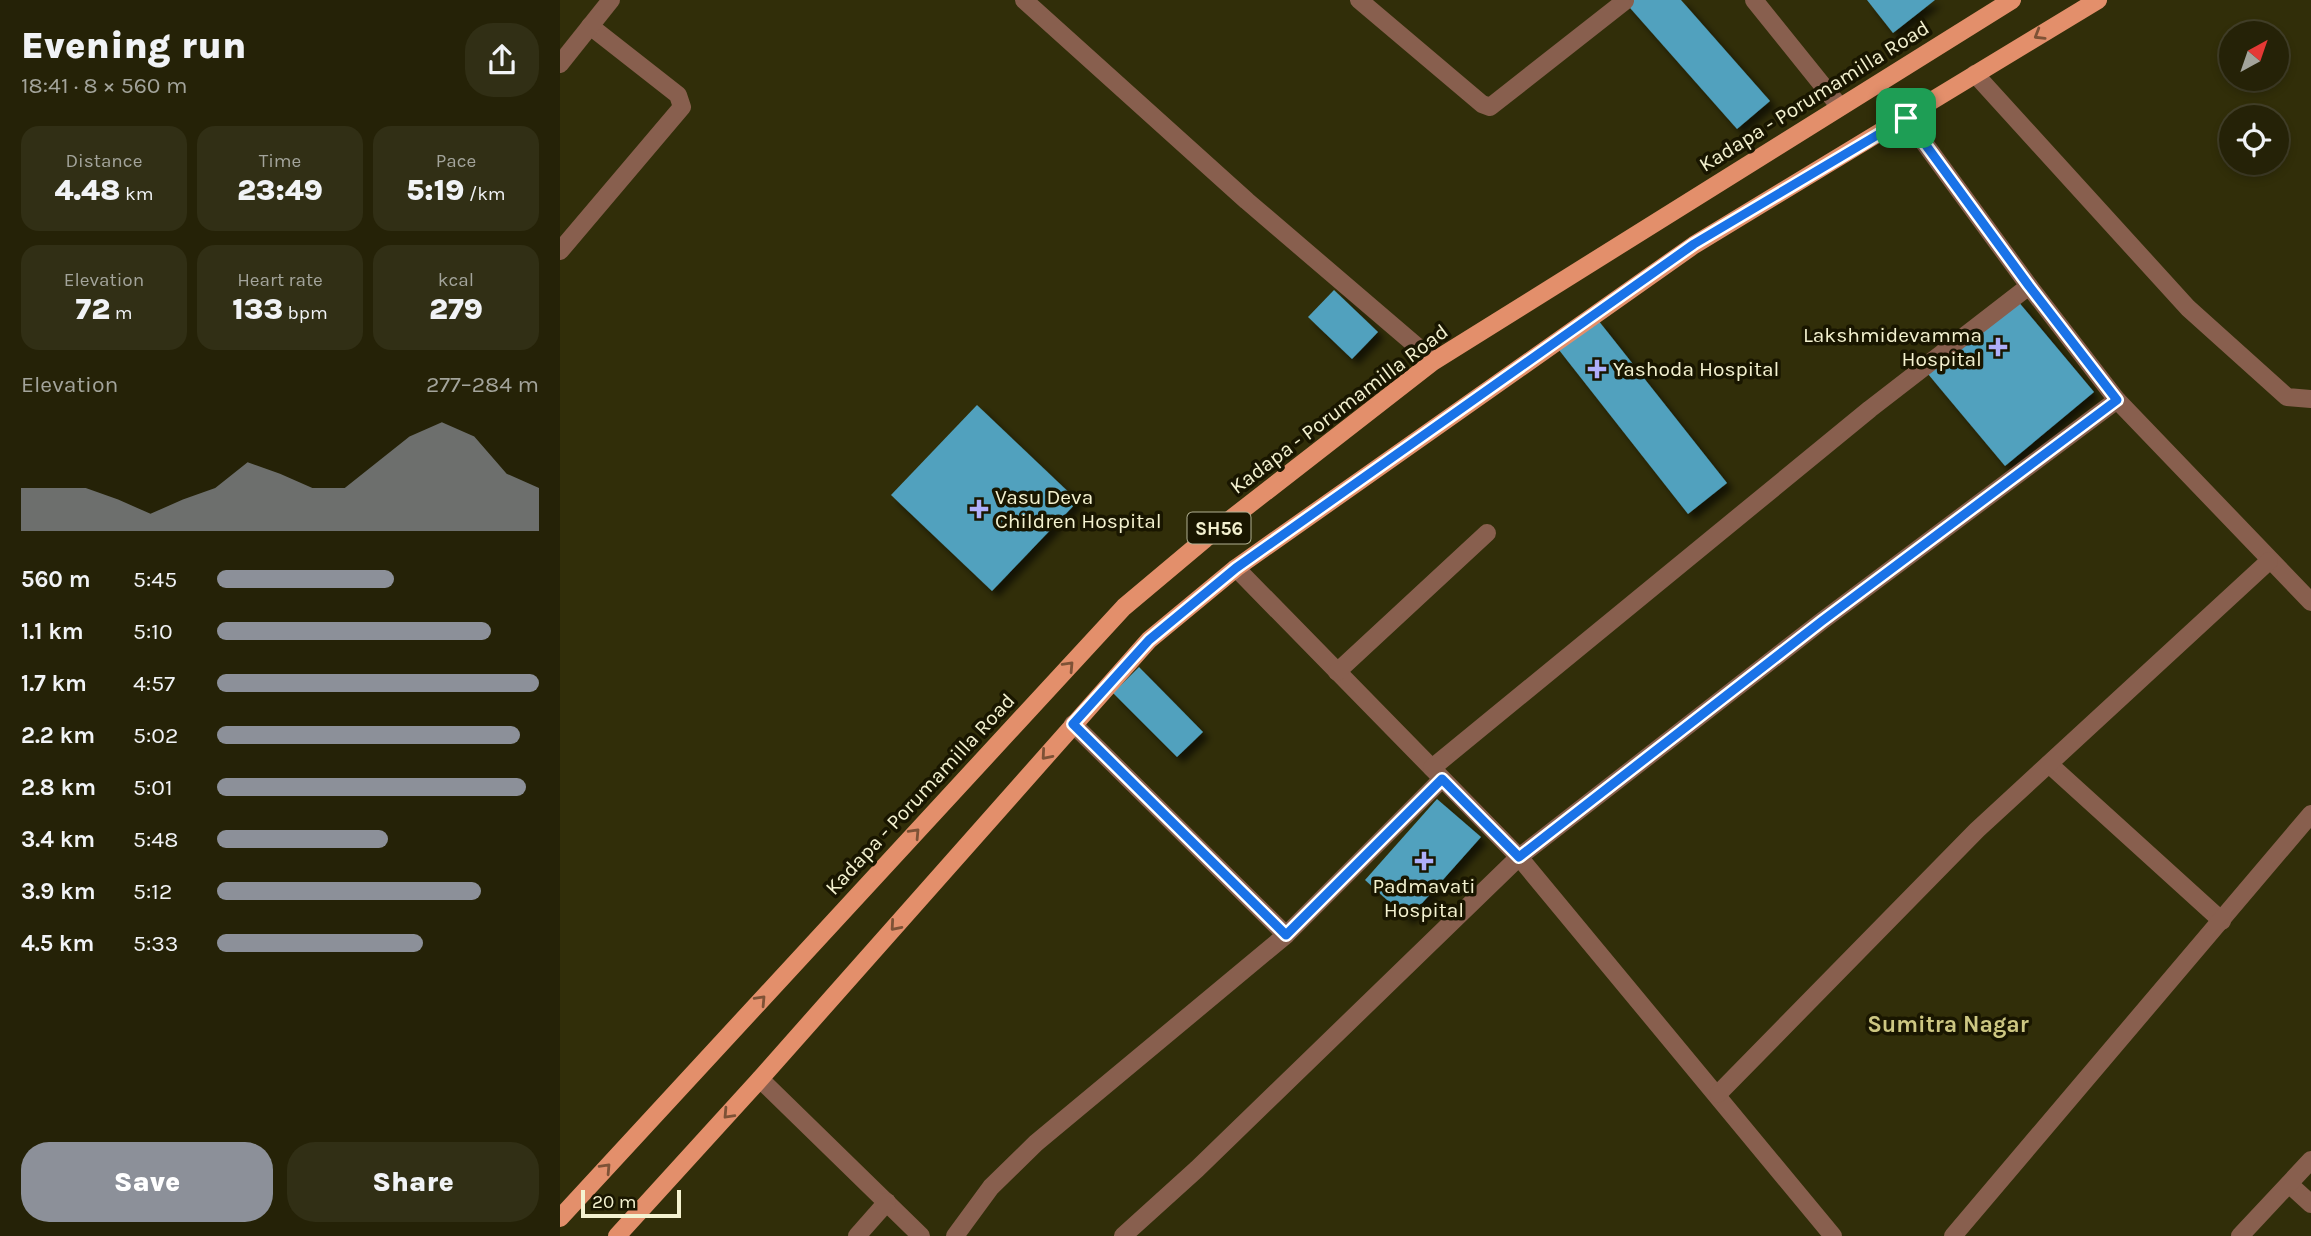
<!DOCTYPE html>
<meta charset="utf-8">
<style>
body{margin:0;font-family:Karla,sans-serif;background:#312f15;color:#f1f3f6;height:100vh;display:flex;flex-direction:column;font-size:26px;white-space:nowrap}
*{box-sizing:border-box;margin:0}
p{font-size:23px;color:#a3a49b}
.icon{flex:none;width:38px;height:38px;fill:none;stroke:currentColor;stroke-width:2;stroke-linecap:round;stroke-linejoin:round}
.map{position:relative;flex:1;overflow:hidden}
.panel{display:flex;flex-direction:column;background:#252207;width:560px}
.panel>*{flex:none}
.needle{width:46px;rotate:40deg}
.tools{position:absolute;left:1659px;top:21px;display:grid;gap:14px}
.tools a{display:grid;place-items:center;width:70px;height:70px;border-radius:50%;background:#252207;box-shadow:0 4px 10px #0003,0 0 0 2px #423f28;font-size:35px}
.scale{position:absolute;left:21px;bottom:18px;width:100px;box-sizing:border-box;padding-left:7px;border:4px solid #f4f2d0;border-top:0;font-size:19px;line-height:24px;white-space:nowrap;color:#f4f2d0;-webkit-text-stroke:5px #191600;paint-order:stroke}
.pin{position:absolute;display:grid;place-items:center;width:60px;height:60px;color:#fff;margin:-30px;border-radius:14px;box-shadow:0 4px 10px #0006}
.round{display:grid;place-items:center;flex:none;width:74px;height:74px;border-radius:28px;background:#312f15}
.overview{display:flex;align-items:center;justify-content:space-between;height:119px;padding:0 21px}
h1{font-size:38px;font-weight:800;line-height:52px}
.stats{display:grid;grid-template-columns:repeat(3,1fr);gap:10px;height:119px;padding:7px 21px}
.stats div{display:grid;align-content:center;border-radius:18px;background:#312f15;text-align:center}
.stats b{font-size:30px;font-weight:800}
.stats small{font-size:19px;font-weight:400}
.stats p{font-size:19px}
.chart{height:196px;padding:14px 21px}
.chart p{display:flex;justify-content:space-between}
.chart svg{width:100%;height:126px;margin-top:7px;fill:#8c9099;opacity:.7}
.primary-button{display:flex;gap:14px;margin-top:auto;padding:14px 21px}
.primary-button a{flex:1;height:80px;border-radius:28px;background:#8c9099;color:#fff;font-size:28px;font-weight:800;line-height:80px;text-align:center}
.primary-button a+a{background:#312f15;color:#f1f3f6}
ul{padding:0 21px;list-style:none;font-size:23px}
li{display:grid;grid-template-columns:112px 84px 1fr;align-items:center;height:52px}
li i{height:18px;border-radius:9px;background:#8c9099}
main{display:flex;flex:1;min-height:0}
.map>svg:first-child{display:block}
.building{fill:#51a1be;filter:url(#shadow)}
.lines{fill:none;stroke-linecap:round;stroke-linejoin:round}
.service{stroke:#885f4e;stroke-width:18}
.minor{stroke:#885f4e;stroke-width:18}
.primary{stroke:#e38f6b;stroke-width:18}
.oneway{stroke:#7e5236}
.route-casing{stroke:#fff;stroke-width:14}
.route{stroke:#1a73e8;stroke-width:9}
.poi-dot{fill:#afaefa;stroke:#191600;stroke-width:2.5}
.labels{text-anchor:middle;stroke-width:7;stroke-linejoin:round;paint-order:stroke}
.shield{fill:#191600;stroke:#b2b092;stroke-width:2}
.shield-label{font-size:19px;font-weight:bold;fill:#f4f2d0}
.street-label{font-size:21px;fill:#f4f2d0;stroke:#191600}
.poi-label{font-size:21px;fill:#f4f2d0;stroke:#191600;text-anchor:start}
.neighbourhood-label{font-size:23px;font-weight:bold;fill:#cdc782;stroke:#191600}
</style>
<main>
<section class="panel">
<div class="overview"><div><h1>Evening run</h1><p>18:41 · 8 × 560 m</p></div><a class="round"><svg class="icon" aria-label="share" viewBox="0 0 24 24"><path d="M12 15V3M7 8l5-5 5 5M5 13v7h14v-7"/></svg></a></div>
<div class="stats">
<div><p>Distance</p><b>4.48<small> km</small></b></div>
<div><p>Time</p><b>23:49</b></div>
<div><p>Pace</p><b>5:19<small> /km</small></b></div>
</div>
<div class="stats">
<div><p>Elevation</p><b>72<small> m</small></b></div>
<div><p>Heart rate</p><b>133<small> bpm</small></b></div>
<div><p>kcal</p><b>279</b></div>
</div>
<div class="chart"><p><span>Elevation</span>277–284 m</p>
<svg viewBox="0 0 160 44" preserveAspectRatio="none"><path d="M0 44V29L10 29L20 29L30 33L40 38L50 33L60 29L70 20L80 24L90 29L100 29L110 20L120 11L130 6L140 11L150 24L160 29V44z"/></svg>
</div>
<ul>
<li><b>560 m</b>5:45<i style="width:55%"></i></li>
<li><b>1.1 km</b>5:10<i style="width:85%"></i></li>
<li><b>1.7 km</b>4:57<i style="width:100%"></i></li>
<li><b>2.2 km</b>5:02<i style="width:94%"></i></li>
<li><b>2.8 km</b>5:01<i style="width:96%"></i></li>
<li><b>3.4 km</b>5:48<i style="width:53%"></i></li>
<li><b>3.9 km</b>5:12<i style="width:82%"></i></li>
<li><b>4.5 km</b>5:33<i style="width:64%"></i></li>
</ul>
<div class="primary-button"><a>Save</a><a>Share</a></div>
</section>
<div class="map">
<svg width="1751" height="1236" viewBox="0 0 1751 1236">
<defs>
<filter id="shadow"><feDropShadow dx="6" dy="6" stdDeviation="3.5" flood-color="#0009"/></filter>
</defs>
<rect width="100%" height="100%" fill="#312e09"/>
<g class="building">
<polygon points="1063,0 1121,0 1210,101 1177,129"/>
<polygon points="1307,0 1375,0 1333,33"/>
<polygon points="774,290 818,332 792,359 748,317"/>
<polygon points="1457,300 1534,392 1445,466 1368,374"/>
<polygon points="1038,320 1167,483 1128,514 999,350"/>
<polygon points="417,405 518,501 432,591 331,495"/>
<polygon points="579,667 643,732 617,757 553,693"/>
<polygon points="877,799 921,837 848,919 805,880"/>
</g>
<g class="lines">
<g class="service">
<polyline points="1415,74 1628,308 1727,397 1751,399"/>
<polyline points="0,251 122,107 118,95 30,26"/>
</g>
<g class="minor">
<polyline points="464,0 687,201 874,361"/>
<polyline points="799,0 922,104 930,107 1065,1"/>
<polyline points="1194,0 1280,107"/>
<polyline points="0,64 51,0"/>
<polyline points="1346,118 1469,286 1557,400 1751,602"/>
<polyline points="676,568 959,857 1273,1236"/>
<polyline points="777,672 927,533"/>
<polyline points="513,724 726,935"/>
<polyline points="1489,764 1662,921"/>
<polyline points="872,768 1310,409 1469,286"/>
<polyline points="200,1079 361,1236"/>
<polyline points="1158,1094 1417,830 1709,561"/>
<polyline points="1729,1184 1751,1204"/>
<polyline points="297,1236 327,1202"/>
<polyline points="395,1236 431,1187 476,1143 726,935 882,779"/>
<polyline points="563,1236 637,1169 959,857 1262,621 1557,400"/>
<polyline points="1393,1236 1751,814"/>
<polyline points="1680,1236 1751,1160"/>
</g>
<g class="primary">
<polyline points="0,1218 564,607 645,539 874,361 1452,0"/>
<polyline points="57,1236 200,1079 589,640 676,568 1134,245 1538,0"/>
</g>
</g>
<defs><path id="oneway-chevron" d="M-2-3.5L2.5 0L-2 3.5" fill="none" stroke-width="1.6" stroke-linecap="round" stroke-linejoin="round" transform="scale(1.75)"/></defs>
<g class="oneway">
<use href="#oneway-chevron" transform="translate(1479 35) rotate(149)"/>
<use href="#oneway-chevron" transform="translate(509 666) rotate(-47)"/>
<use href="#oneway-chevron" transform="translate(486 755) rotate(131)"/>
<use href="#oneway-chevron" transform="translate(355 833) rotate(-47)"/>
<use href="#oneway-chevron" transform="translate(335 926) rotate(131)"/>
<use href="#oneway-chevron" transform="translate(201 1000) rotate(-47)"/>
<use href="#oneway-chevron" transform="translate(168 1114) rotate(133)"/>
<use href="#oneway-chevron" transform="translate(46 1168) rotate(-47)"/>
</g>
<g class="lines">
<g class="route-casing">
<polygon id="route" points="1346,118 1469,286 1557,400 1262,621 959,857 882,779 726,935 513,724 589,640 676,568 1134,244"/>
</g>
<use href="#route" class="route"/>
</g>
<g class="poi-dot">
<path d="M1434.5 336.5h7v7h7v7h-7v7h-7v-7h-7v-7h7z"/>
<path d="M1033.5 358.5h7v7h7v7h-7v7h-7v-7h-7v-7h7z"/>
<path d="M415.5 498.5h7v7h7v7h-7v7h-7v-7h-7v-7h7z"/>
<path d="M860.5 850.5h7v7h7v7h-7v7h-7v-7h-7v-7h7z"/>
</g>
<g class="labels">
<rect class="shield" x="627.5" y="512.5" width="63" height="31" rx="5"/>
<g class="shield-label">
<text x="659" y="535">SH56</text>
</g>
<g class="street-label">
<text transform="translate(1254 96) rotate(-32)" y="7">Kadapa - Porumamilla Road</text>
<text transform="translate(779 409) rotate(-37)" y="7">Kadapa - Porumamilla Road</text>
<text transform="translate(360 794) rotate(-47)" y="7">Kadapa - Porumamilla Road</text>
</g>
<g class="poi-label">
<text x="1422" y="342" text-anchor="end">Lakshmidevamma<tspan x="1422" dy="24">Hospital</tspan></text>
<text x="1053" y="376">Yashoda Hospital</text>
<text x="435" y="504">Vasu Deva<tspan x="435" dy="24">Children Hospital</tspan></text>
<text x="864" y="893" text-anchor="middle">Padmavati<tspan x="864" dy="24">Hospital</tspan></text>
</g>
<g class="neighbourhood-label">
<text x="1388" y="1032">Sumitra Nagar</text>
</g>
</g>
</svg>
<div class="tools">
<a><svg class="needle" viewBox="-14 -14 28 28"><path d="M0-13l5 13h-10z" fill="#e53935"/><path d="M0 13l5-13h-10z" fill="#a3a49b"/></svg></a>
<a><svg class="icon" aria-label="locate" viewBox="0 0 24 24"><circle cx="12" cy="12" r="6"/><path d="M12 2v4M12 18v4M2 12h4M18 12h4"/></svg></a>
</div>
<div class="scale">20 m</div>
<div class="pin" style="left:1346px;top:118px;background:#1e9e55"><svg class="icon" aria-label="arrive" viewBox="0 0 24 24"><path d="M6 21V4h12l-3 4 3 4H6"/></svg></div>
</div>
</main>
